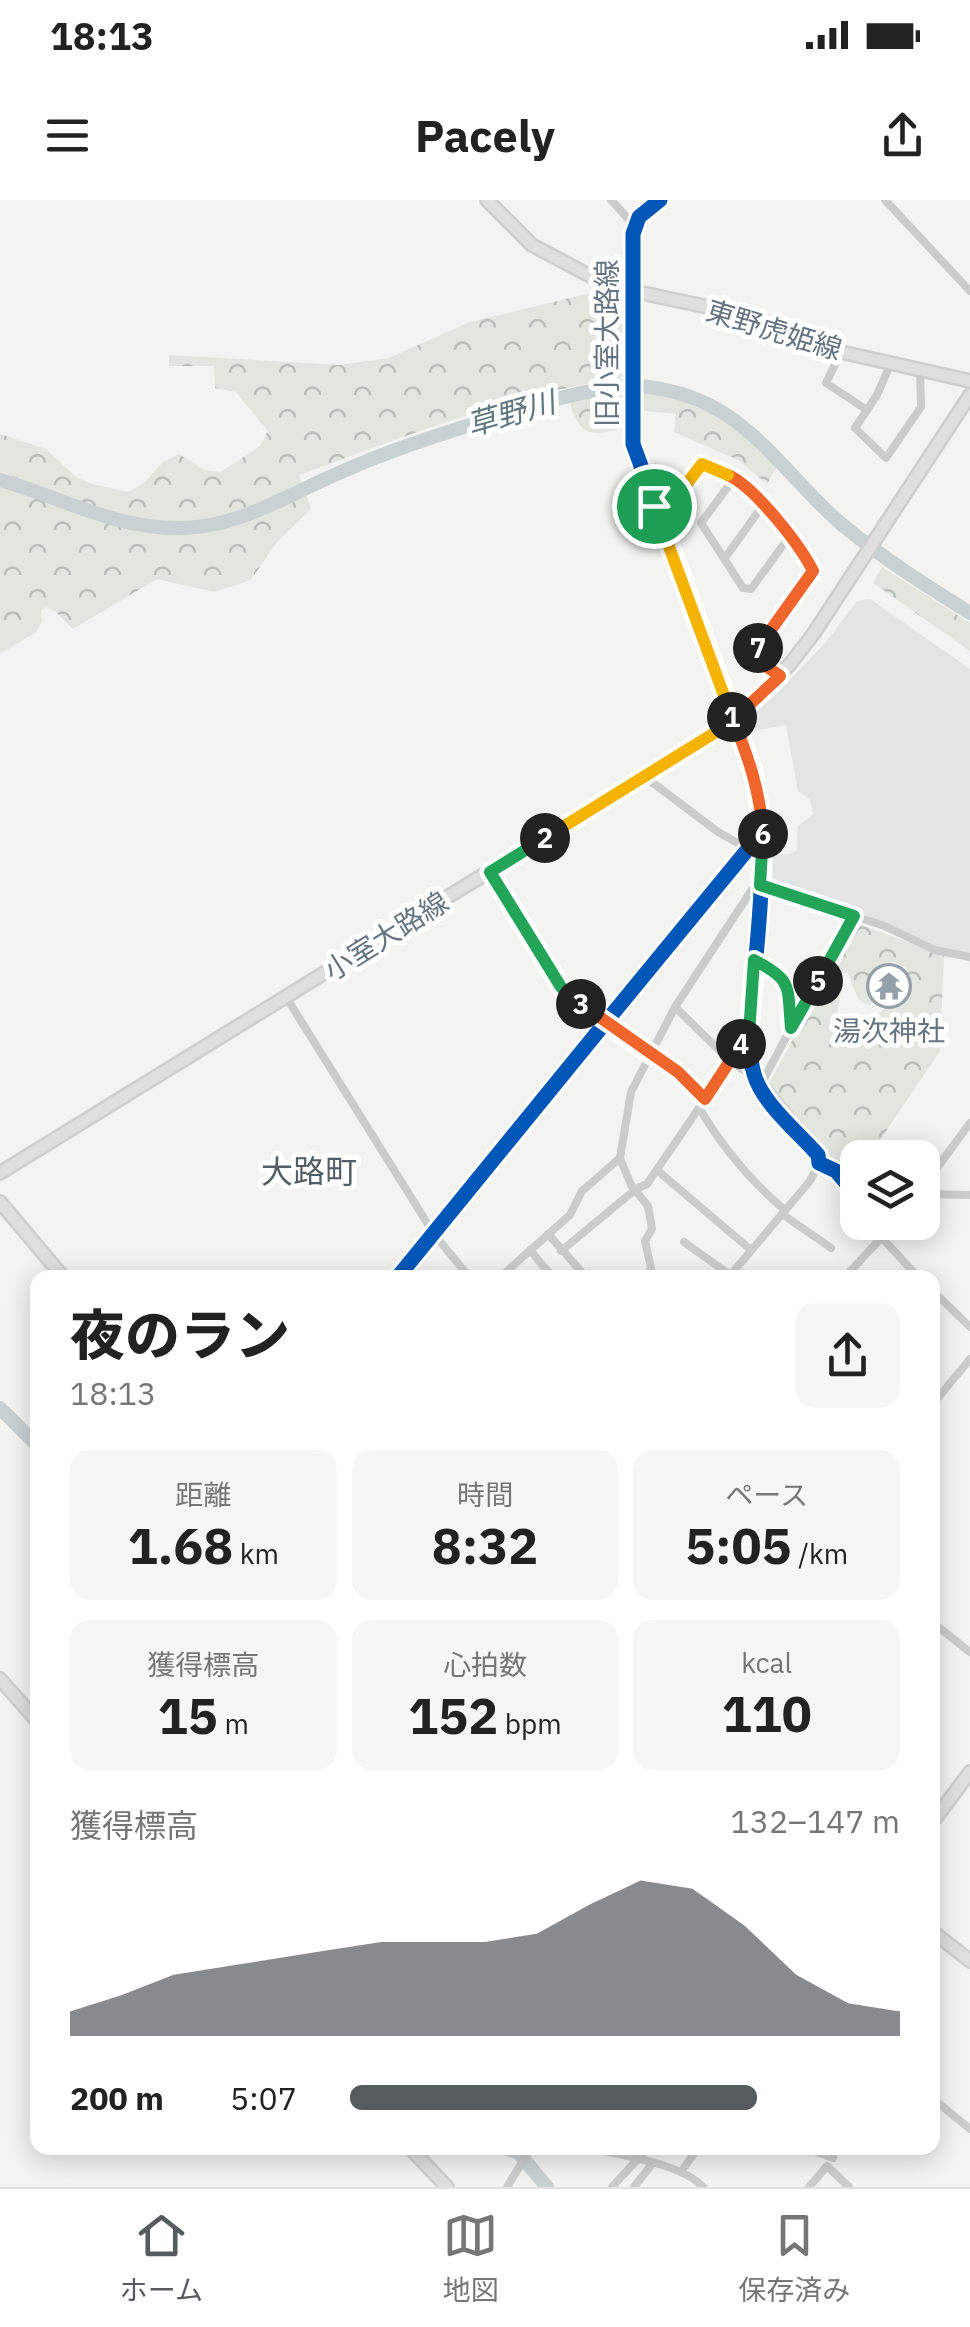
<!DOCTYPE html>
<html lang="ja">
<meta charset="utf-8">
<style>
body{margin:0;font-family:"IBM Plex Sans","Noto Sans JP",sans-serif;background:#f6f6f6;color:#222;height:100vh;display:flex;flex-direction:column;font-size:38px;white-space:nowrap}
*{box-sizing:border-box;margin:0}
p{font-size:32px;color:#767676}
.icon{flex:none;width:55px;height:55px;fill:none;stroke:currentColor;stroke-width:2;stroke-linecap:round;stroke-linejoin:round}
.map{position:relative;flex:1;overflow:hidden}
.side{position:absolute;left:30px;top:1070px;width:910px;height:885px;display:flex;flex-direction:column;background:#fff;border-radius:20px;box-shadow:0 5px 25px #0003}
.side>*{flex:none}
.buttons{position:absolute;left:840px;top:940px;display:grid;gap:20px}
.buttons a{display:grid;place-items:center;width:100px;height:100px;border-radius:20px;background:#fff;box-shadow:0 5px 25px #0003;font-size:50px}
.pin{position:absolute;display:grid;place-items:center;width:85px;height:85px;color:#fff;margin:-42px;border:5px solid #fff;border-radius:50%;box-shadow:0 2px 10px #0007}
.km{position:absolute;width:50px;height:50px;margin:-25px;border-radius:50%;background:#222;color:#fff;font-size:28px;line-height:50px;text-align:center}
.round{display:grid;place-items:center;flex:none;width:105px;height:105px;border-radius:20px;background:#f6f6f6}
.summary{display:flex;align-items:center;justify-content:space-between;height:170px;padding:0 40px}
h1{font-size:55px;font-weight:800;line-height:75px}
.figures{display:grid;grid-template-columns:repeat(3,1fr);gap:15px;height:170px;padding:10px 40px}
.figures div{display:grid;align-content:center;border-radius:20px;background:#f6f6f6;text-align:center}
.figures b{font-size:50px;font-weight:800}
.figures small{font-size:28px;font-weight:400}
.figures p{font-size:28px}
.chart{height:280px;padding:20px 40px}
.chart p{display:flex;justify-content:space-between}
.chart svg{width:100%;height:180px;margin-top:10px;fill:#565b5e;opacity:.7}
ul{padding:0 40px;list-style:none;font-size:32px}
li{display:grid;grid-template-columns:160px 120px 1fr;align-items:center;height:75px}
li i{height:25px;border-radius:12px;background:#565b5e}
.status{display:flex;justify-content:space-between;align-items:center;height:70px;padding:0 50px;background:#fff;direction:ltr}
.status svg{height:28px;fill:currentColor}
header{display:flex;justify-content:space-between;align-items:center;height:130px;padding:0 40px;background:#fff;font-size:45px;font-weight:800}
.menu{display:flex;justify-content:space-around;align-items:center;height:140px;border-top:2px solid #e0e0e0;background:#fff;font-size:28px;color:#767676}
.menu a{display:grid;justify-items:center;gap:5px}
.menu .current{color:#565b5e}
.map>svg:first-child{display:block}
.built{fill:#e3e4e4}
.forest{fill:url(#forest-crowns);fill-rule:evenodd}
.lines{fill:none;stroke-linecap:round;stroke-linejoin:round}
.river{stroke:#c9d1d3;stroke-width:14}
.secondary-casing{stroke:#cfcfcf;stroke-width:16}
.street{stroke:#cbcccc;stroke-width:8}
.secondary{stroke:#dfdfe0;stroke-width:11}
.cycleway-casing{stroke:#fff;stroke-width:21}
.cycleway{stroke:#0057b8;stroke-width:15}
.split-1-casing{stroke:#fff;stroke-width:20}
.split-2-casing{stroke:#fff;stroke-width:20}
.split-3-casing{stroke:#fff;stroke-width:20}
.split-4-casing{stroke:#fff;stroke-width:20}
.split-5-casing{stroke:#fff;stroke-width:20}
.split-6-casing{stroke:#fff;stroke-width:20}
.split-7-casing{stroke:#fff;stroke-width:20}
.split-8-casing{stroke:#fff;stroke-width:20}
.split-9-casing{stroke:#fff;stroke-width:20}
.split-1{stroke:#f5b400;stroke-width:12}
.split-2{stroke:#f5b400;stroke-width:12}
.split-3{stroke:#22a559;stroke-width:12}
.split-4{stroke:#f0652b;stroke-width:12}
.split-5{stroke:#22a559;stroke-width:12}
.split-6{stroke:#22a559;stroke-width:12}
.split-7{stroke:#f0652b;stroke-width:12}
.split-8{stroke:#f0652b;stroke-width:12}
.split-9{stroke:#f5b400;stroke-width:12}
.labels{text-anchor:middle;stroke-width:10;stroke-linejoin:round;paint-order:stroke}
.street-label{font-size:28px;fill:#647480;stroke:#fff}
.poi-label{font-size:28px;fill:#647480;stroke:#fff}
.water-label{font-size:30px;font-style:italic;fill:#5f777e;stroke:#fff}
.quarter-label{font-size:32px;fill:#525d66;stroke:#fff}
</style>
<div class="status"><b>18:13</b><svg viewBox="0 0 49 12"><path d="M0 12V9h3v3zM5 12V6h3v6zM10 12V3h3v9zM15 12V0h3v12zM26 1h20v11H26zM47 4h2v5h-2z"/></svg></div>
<header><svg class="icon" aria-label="menu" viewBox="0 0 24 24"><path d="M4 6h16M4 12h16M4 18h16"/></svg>Pacely<svg class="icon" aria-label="share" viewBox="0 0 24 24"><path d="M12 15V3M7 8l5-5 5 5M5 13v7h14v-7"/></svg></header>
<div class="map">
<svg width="970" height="1987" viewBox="0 0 970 1987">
<defs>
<pattern id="forest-crowns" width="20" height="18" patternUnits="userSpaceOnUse" patternTransform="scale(2.5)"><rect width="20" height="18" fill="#e2e6df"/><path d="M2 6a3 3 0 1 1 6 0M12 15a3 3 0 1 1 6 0" fill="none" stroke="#bbbfba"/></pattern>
</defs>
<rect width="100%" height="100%" fill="#f3f3f1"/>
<polygon class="built" points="870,399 970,469 970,755 937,747 858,712 765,683 766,655 790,654 797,650 798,626 813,614 810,600 798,591 786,525 748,532 749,515 781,489 826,442 857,401"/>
<g class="forest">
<path d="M587 94H614L627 109 625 177C513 194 405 236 299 275L311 309 276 343 251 380 214 392 157 379 73 429 55 411 45 407 41 411 42 422 36 432 0 454V234L46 249 76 277 92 284 128 292 144 283 163 262 179 254 204 270 221 272 260 246 268 231 236 192 215 188 214 166H169V155L339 165 389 158 470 122Z"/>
<path d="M645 191 692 201 731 224 779 263 767 284 738 260 674 232 676 214 625 209 623 228C588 237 579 236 569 199Z"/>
<polygon points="882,367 970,423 970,451 873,383"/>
<path d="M855 723 944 755 940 851 874 949 858 958 847 969 831 961 768 886ZM892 761 907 768 893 802 863 825 842 822 837 812 840 798 831 788 833 779 839 773H848L858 799 870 806Z"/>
</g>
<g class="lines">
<g class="river">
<path d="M0 280C67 299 126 335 197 327 247 322 294 292 339 273 392 249 447 232 503 215 539 204 577 192 614 187 641 184 670 189 696 199 758 223 795 286 845 327 884 359 927 386 970 413"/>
<polyline points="0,1208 38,1246"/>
<polyline points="504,1948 518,1952 547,1987"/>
</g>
<g class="secondary-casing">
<g id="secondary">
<polyline points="487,0 532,45 609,86 727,111 763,121 841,152 970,181"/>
<polyline points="733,521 752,568 761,602 763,636 749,834 755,878 818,955 819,963"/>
<polyline points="0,973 733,521 791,463 814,433 970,195"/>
<polyline points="0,1002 64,1078"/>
<polyline points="0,1479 38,1522"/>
<polyline points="932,1623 970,1572"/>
<polyline points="932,1731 970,1761"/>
<polyline points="410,1948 447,1987"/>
</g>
</g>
<g class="street">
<polyline points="611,0 634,25"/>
<polyline points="660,0 639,17 633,34 633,244 733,521"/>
<polyline points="885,0 970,91"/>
<polyline points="841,152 826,183 867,210"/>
<polyline points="891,163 877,195 855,228 886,258 921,207 920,169"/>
<polyline points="735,277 701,323 743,388 751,389 789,337"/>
<path d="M654 306 678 295 701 264C714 269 727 272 738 279 760 294 801 347 813 371L752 456 779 475"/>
<polyline points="725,358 763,305"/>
<polyline points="645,577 718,632 752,651"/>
<polyline points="490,672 561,787 605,823 748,649"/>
<polyline points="755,760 781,774 787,784 791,828 760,886"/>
<polyline points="286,797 434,1034 470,1078"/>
<polyline points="675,807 730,861 755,878"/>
<polyline points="791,828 854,715"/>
<polyline points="651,854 678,873 705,899"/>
<path d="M699 908C723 948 749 980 785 1010"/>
<polyline points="658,971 751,1050"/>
<polyline points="922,988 970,923"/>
<polyline points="922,994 970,995"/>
<polyline points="782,1014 831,1048"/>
<polyline points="874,1022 883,1039 919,1078"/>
<polyline points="548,1034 587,1078"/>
<polyline points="684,1042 730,1075"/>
<polyline points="530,1050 553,1078"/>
<polyline points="561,1051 636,989 647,984 749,835"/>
<polyline points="397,1078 605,823 651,855"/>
<polyline points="499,1078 570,1015 582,991 620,958"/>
<polyline points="647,1078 651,1068 645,1041 652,1029 648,1006 631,985 620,958 631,892 675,807 755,685 882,725 935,750 970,757"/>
<polyline points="728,1078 810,981 819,963 836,971 858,997"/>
<polyline points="844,1078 896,1022"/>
<polyline points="932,1090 970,1127"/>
<polyline points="932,1205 970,1159"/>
<polyline points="932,1422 970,1452"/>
<polyline points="932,1898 970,1929"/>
<path d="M589 1948C621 1955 682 1964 703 1987"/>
<polyline points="806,1948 833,1958"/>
<polyline points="681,1972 698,1948"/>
<polyline points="507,1987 531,1948"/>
<polyline points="612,1987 648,1948"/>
<polyline points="634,1987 652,1964"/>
<polyline points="809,1987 827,1966 849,1987"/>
</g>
<use href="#secondary" class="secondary"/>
<g class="cycleway-casing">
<g id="cycleway">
<path d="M660 0 639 17 633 34V244L752 568C773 651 755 748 749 834 750 847 750 861 754 874 762 903 798 932 818 955L819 963 836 971 858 997"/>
<polyline points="490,672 561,787 605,823 748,649"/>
<polyline points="397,1078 605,823 651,855"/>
</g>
</g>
<use href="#cycleway" class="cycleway"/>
</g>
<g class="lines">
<g class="split-1-casing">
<polyline id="split-1" points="654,306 732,517"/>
</g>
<g class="split-2-casing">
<polyline id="split-2" points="545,638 724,527 733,520 732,517"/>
</g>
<g class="split-3-casing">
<polyline id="split-3" points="545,638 490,672 561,787 581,804"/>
</g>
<g class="split-4-casing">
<polyline id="split-4" points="581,804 678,872 705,899 741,844"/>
</g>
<g class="split-5-casing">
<path id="split-5" d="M741 844 749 834 754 760C794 781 787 786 791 828L818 781"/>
</g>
<g class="split-6-casing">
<polyline id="split-6" points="763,634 760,685 854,716 818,781"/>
</g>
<g class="split-7-casing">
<path id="split-7" d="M758 448 752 456 780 476 733 520C749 558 760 592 763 634"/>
</g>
<g class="split-8-casing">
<path id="split-8" d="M728 275C755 287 800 345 813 371L758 448"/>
</g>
<g class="split-9-casing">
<polyline id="split-9" points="654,306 678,295 702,264 728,275"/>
</g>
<use href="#split-1" class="split-1"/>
<use href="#split-2" class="split-2"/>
<use href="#split-3" class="split-3"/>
<use href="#split-4" class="split-4"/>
<use href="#split-5" class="split-5"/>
<use href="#split-6" class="split-6"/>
<use href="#split-7" class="split-7"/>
<use href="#split-8" class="split-8"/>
<use href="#split-9" class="split-9"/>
</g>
<defs>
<g id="temple-ring" transform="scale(2.25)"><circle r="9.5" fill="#fff" stroke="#96a0a8" stroke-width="1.5"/><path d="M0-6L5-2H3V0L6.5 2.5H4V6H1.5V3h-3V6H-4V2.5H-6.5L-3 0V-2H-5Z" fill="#96a0a8"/></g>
</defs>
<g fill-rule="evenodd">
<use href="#temple-ring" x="889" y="786"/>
</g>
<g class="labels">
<g class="street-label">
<text transform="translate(774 130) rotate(17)" y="10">東野虎姫線</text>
<text transform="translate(607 143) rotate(-90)" y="10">旧小室大路線</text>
<text transform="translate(386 736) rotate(-32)" y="10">小室大路線</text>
</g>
<g class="poi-label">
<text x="889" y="841">湯次神社</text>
</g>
<g class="water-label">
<text transform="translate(511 214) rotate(-16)" y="10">草野川</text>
</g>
<g class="quarter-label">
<text x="309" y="983">大路町</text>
</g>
</g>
</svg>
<div class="buttons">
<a><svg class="icon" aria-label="layers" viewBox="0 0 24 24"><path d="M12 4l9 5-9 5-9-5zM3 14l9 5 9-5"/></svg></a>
</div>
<div class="pin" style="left:654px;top:306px;background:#1e9e55"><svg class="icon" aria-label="arrive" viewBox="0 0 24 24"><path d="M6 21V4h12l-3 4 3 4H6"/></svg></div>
<b class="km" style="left:732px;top:517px">1</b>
<b class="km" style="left:545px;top:638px">2</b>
<b class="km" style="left:581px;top:804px">3</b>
<b class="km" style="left:741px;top:844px">4</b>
<b class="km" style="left:818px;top:781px">5</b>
<b class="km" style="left:763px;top:634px">6</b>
<b class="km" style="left:758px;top:448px">7</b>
<section class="side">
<div class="summary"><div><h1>夜のラン</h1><p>18:13</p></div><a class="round"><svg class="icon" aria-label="share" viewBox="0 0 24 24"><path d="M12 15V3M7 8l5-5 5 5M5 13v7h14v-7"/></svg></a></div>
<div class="figures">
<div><p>距離</p><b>1.68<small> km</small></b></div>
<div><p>時間</p><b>8:32</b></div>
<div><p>ペース</p><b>5:05<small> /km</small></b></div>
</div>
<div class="figures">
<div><p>獲得標高</p><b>15<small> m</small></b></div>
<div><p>心拍数</p><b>152<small> bpm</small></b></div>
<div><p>kcal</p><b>110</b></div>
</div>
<div class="chart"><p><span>獲得標高</span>132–147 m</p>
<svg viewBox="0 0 160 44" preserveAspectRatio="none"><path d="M0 44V38L10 34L20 29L30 27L40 25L50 23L60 21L70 21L80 21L90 19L100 12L110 6L120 8L130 17L140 29L150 36L160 38V44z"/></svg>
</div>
<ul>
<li><b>200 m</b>5:07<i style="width:74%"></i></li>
</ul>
</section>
</div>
<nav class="menu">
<a class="current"><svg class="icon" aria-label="home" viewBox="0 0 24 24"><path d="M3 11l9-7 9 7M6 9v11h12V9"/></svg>ホーム</a>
<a><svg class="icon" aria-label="map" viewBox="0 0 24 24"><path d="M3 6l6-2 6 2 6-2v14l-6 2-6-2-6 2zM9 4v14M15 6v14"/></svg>地図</a>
<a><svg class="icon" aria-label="saved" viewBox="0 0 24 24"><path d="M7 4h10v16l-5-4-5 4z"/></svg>保存済み</a>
</nav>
